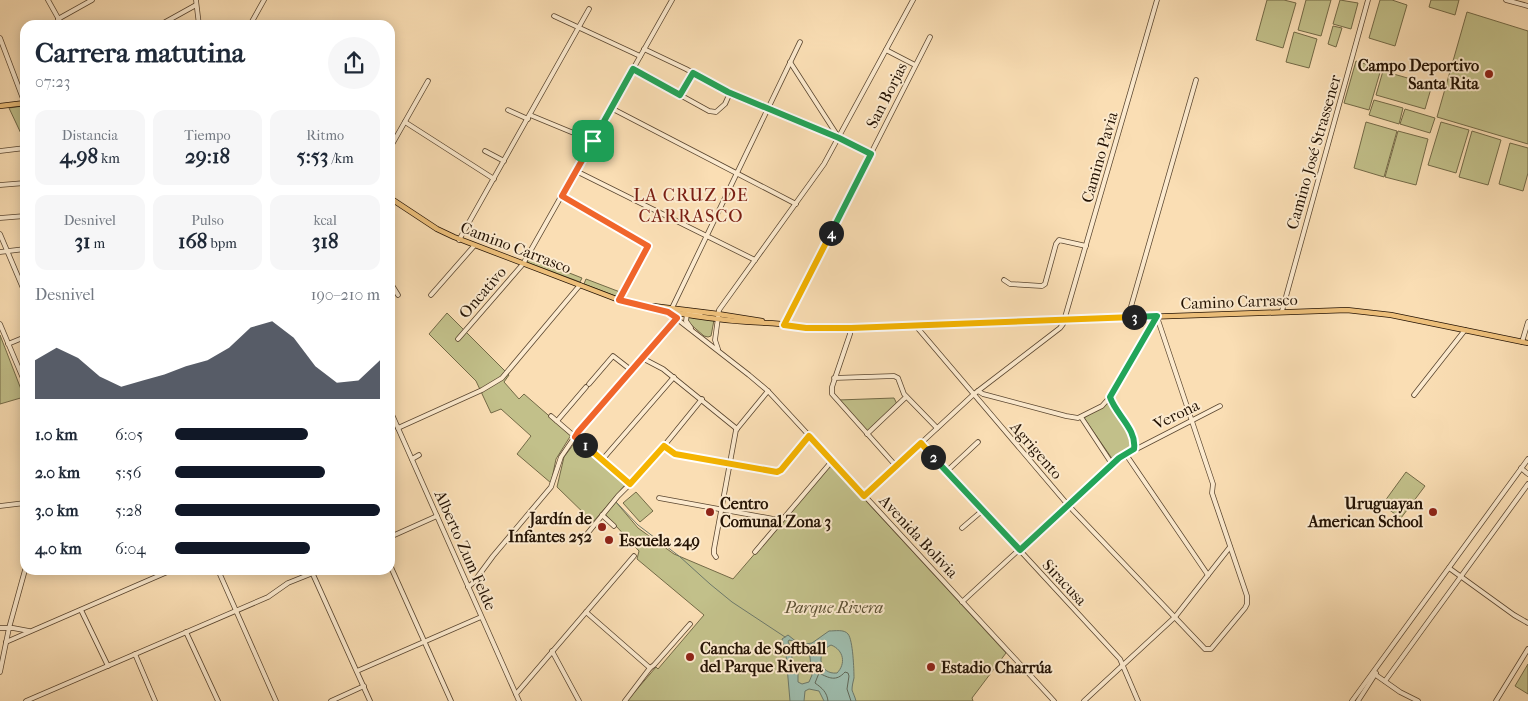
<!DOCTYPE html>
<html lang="es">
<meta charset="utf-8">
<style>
body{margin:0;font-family:"IM FELL French Canon",serif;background:#f6f6f7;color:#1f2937;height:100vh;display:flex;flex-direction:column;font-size:19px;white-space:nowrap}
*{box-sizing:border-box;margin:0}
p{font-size:16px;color:#747a83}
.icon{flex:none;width:28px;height:28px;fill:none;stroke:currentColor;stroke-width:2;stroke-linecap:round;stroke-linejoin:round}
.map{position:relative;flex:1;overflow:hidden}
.sheet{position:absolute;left:20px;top:20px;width:375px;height:555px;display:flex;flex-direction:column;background:#fff;border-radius:15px;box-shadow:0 2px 12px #0003}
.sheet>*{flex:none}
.pin{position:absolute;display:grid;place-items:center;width:42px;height:42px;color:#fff;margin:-21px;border-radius:10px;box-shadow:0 2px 8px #0006}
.km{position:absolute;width:25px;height:25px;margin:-12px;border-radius:50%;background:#222;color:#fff;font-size:14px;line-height:25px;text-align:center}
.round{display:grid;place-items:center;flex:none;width:52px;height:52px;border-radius:26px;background:#f6f6f7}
.head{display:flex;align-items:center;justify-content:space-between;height:85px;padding:0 15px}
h1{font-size:28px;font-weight:700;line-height:38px}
.metrics{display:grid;grid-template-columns:repeat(3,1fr);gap:8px;height:85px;padding:5px 15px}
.metrics div{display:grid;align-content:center;border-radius:12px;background:#f6f6f7;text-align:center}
.metrics b{font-size:21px;font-weight:700}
.metrics small{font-size:14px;font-weight:400}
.metrics p{font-size:14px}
.chart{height:140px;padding:10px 15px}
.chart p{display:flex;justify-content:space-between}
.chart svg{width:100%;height:90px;margin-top:5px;fill:#111827;opacity:.7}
ul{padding:0 15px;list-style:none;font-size:16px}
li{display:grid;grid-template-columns:80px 60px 1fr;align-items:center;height:38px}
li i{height:12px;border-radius:6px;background:#111827}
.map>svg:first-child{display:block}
.green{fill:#c2c08a;stroke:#736a47}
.water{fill:#9ebcad;stroke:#6d7869;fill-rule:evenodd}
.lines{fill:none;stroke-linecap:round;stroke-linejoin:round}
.shore{stroke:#616858;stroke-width:1}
.stream{stroke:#6d7869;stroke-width:1}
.minor-casing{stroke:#5a4630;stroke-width:5.5}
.major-casing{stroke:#241304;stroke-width:6}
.minor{stroke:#fceace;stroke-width:4}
.major{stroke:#edbf7a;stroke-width:4.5}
.split-1-casing{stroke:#fff;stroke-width:10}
.split-2-casing{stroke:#fff;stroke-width:10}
.split-3-casing{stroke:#fff;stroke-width:10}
.split-4-casing{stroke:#fff;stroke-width:10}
.split-5-casing{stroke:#fff;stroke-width:10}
.split-1{stroke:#f0652b;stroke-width:6}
.split-2{stroke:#f5b400;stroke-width:6}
.split-3{stroke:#22a559;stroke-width:6}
.split-4{stroke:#f5b400;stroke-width:6}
.split-5{stroke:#22a559;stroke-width:6}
.poi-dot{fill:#8f2418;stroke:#fceace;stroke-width:2}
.labels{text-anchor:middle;stroke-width:4;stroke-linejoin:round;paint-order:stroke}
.poi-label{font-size:16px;font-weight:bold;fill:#241304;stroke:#fceace;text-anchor:start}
.street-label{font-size:16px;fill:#241304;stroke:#fceace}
.park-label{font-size:16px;font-style:italic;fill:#5b5033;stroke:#fceace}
.neighbourhood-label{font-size:18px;letter-spacing:1px;fill:#7a1f14;stroke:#fceace}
</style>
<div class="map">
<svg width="1528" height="701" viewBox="0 0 1528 701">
<rect width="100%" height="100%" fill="#fadeb4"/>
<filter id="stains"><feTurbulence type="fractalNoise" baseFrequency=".004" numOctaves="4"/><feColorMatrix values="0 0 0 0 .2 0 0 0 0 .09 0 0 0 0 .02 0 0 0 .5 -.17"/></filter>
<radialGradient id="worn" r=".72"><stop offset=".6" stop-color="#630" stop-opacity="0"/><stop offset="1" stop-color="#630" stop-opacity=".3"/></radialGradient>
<g class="green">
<polygon points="1267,0 1284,0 1296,3 1283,48 1256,40"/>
<polygon points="1306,0 1331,0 1321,36 1298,30"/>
<polygon points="1340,0 1358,3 1351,29 1333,24"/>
<polygon points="1380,0 1392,0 1407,5 1395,46 1369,38"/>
<polygon points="1431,0 1459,0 1455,15 1429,7"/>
<polygon points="1467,12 1528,31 1528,144 1437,117"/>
<polygon points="1333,26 1342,28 1336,47 1328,44"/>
<polygon points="1294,32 1317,39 1309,68 1286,62"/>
<polygon points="1356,61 1381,69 1369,110 1344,103"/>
<polygon points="1383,71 1432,85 1425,109 1376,95"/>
<polygon points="1374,100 1403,108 1399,124 1369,115"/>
<polygon points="23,106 25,110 25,142 9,108"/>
<polygon points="1405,109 1435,118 1430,133 1400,124"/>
<polygon points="1366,122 1397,131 1384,177 1354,168"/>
<polygon points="1441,122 1469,130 1456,173 1428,165"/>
<polygon points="1398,131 1428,139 1416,185 1385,177"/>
<polygon points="1472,131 1501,140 1488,185 1459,177"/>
<polygon points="1510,143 1528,148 1528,173 1523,191 1499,184"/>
<polygon points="529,257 582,278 580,282 529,263 527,261"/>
<polygon points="586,279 620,292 618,297 584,284"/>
<polygon points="447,313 509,375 504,382 519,399 524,394 571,435 556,459 551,483 517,454 531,436 501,409 491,413 476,381 429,334"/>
<polygon points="688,316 714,320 711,336 708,337 704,336 688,322"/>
<polygon points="0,335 24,397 0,404"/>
<polygon points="894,398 897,404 868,431 865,430 838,400"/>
<path d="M1106 403 1112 405C1120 418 1133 431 1133 447L1113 460 1084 418Z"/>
<polygon points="576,441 626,484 593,522 557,487 564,457"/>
<polygon points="832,464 1006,653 972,698 973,701 627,701 656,667 658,669 704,615 637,559 639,551 605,514 616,502 638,528 674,554 733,579"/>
<polygon points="1406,472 1425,486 1401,518 1382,505"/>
<polygon points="636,492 653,511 640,522 623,503"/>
<polygon points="1528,664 1528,694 1515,686"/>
</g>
<path class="water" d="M829 631C835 631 844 629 848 634 853 640 854 670 854 678 853 682 852 686 852 690 853 693 855 697 856 701H824L819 691 809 689 805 691 804 701H790L786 655 782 639 788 635 798 643 805 644 812 643ZM789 640 793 641 796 645 806 647 809 649 812 675 809 682 802 684 798 682V672L793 670 791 647 788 642ZM831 645C844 650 846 664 837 673 819 675 815 652 831 645Z"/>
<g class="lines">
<path class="shore" d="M828 701C827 692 822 688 815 683L819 673C829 678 836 682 845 672L848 673 849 676 847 689 851 701"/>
<polyline class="stream" points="617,503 638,525 679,556 710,584 732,602 785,637"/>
<g class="minor-casing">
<g id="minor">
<polyline points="48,0 62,25"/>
<polyline points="196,0 199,25"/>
<polyline points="1506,0 1528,6"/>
<polyline points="554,16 640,56"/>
<polyline points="58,19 92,0"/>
<polyline points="160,25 196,5"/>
<polyline points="250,25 264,0"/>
<polyline points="0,38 25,104"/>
<polyline points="644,49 686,69 728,92 839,138 871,154"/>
<polyline points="886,50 915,65"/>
<polyline points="790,62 839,138"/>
<polyline points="633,69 709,111 716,112 725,104 730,93"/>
<polyline points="680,95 693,73"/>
<polyline points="611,108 796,204"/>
<polyline points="508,110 528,119"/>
<polyline points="530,115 593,141"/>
<polyline points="405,122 494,179"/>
<polyline points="390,148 428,81"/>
<polyline points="0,151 25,148"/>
<polyline points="485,151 504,161"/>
<polyline points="576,171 755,260"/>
<polyline points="0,185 25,183"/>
<polyline points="562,196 648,246 619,300"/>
<polyline points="0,218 25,216"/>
<polyline points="0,234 25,293"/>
<polyline points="459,240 589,9"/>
<polyline points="0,252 25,249"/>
<polyline points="1004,280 1010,284 1042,286 1045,284 1056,244 1059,240 1086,246"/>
<polyline points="390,282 398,295"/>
<polyline points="431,295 474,246"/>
<polyline points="672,308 800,42"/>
<polyline points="1282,311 1368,0"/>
<polyline points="668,312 749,375 768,391 1054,701"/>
<polyline points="1129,318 1130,310 1196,80"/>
<polyline points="0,324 25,383"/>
<polyline points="784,325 930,37"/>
<polyline points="915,325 1068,505 1205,649 1211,649 1245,608 1247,604 1247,596 1212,493 1213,484 1157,317 1110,397 1102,406 1078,418 1066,416 983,394 978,391"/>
<polyline points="691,328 686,321 687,314 700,314 702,312"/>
<polyline points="851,328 850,334 832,387 832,394 896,466"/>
<polyline points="458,339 523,264 672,0"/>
<polyline points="1522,342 1528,322"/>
<polyline points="8,344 25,337"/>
<polyline points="718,349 715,340 719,310 824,164 913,0"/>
<polyline points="642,358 663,369 737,429"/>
<polyline points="834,378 894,376 898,378 904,394 937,428"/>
<polyline points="589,384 613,356 631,370"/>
<polyline points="1414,395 1465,330"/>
<path d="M1110 397C1116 415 1137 428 1134 449"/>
<polyline points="390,410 519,701"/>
<polyline points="551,416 630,484"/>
<polyline points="1081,417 1112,464"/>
<polyline points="557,421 586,387"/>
<polyline points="398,428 482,390 502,378 580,285"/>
<polyline points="867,434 906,397"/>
<polyline points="921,443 1120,659 1138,701"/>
<polyline points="664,446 675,454 777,472 781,470 809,436"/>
<polyline points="1125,453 1208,575"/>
<polyline points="412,459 419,455"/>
<polyline points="602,460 674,377"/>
<polyline points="1521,468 1528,474"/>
<polyline points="947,471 978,442"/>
<polyline points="864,496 974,394 1060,328 1063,324 1157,0"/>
<polyline points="659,498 779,520"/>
<polyline points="0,506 25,503"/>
<polyline points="602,515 614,526"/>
<polyline points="962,528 983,510"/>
<polyline points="587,534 618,496 646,468 702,399"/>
<polyline points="390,537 437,516"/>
<polyline points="755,552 832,461"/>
<polyline points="716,557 714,554 714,549 736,430 768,391"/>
<polyline points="390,565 451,701"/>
<polyline points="1449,568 1514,615 1528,623"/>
<polyline points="218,570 276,701"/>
<polyline points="311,570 370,701"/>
<polyline points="468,587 473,583 493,556 551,487 561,457 578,432 677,318"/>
<polyline points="962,602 1119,458 1220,406"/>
<polyline points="81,610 108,666"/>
<polyline points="586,612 650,668"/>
<polyline points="0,628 13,628 29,631"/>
<polyline points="186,632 218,701"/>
<polyline points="6,642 172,570"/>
<polyline points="552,651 579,701"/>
<polyline points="135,654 155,701"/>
<polyline points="357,671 481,617"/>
<polyline points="0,672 9,628 25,570"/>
<polyline points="1373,673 1400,692 1418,701"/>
<polyline points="1385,681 1528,484"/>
<polyline points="516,694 634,556"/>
<polyline points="26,701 268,597 288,583 313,573"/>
<polyline points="331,701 364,686"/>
<polyline points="625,701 650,668 654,665 690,624"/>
<polyline points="1084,701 1175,617 1230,547"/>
<polyline points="1352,701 1528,459"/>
<polyline points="1358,701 1376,673"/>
<polyline points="1496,701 1528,649"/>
</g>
</g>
<g class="major-casing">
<g id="major">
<polyline points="0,106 25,103"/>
<path d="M390 198 437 229 454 237 619 300C668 313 717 321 768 323 787 324 807 328 826 328L1347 310 1391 315 1528 343"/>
<polyline points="653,306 718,314 762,321"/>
</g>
</g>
<use href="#minor" class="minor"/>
<use href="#major" class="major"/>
</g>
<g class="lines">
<g class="split-1-casing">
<polyline id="split-1" points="585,445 575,437 578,432 677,318 668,312 619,300 648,246 562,196 593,141"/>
</g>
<g class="split-2-casing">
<polyline id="split-2" points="585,445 630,484 664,446 675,454 777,472 781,470 809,436 864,496 921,443 933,457"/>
</g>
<g class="split-3-casing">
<path id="split-3" d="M933 457 1020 550 1119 458 1134 449C1137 429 1116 415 1110 397L1157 316 1134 317"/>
</g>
<g class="split-4-casing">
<polyline id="split-4" points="831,233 784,325 806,328 851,328 1134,317"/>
</g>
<g class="split-5-casing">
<polyline id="split-5" points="593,141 633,69 680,95 693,73 728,92 839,138 871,154 831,233"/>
</g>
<use href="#split-1" class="split-1"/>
<use href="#split-2" class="split-2"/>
<use href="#split-3" class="split-3"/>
<use href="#split-4" class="split-4"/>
<use href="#split-5" class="split-5"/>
</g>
<g class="poi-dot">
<circle cx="1489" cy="74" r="5"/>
<circle cx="710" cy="512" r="5"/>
<circle cx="1433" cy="512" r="5"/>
<circle cx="602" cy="527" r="5"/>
<circle cx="609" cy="540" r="5"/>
<circle cx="690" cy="657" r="5"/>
<circle cx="931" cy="667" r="5"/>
</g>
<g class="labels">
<g class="poi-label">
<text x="1479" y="71" text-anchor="end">Campo Deportivo<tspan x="1479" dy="18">Santa Rita</tspan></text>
<text x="720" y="509">Centro<tspan x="720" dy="18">Comunal Zona 3</tspan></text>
<text x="1423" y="509" text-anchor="end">Uruguayan<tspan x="1423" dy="18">American School</tspan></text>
<text x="592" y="524" text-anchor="end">Jardín de<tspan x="592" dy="18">Infantes 252</tspan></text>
<text x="619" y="546">Escuela 249</text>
<text x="700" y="654">Cancha de Softball<tspan x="700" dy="18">del Parque Rivera</tspan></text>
<text x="941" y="673">Estadio Charrúa</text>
</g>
<g class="street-label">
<text transform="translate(886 95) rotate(-63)" y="6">San Borjas</text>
<text transform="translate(1313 152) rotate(-74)" y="6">Camino José Strassener</text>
<text transform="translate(1099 157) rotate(-74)" y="6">Camino Pavia</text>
<text transform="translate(516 247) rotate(21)" y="6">Camino Carrasco</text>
<text transform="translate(482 292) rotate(-49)" y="6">Oncativo</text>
<text transform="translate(1239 301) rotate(-2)" y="6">Camino Carrasco</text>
<text transform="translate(1176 414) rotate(-26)" y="6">Verona</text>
<text transform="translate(1037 450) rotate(49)" y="6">Agrigento</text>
<text transform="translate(919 536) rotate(47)" y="6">Avenida Bolivia</text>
<text transform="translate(466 550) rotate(66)" y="6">Alberto Zum Felde</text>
<text transform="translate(1065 582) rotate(47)" y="6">Siracusa</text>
</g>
<g class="park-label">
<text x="834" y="613">Parque Rivera</text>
</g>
<g class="neighbourhood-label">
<text x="691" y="201">LA CRUZ DE<tspan x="691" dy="21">CARRASCO</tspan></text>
</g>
</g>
<rect width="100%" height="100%" filter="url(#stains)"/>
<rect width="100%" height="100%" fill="url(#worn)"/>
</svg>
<div class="pin" style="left:593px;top:141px;background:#1e9e55"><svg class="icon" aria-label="arrive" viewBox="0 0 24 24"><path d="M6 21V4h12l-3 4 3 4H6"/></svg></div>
<b class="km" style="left:585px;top:445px">1</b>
<b class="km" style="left:933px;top:457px">2</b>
<b class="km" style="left:1134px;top:317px">3</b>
<b class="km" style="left:831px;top:233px">4</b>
<section class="sheet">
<div class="head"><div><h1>Carrera matutina</h1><p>07:23</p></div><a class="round"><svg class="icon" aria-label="share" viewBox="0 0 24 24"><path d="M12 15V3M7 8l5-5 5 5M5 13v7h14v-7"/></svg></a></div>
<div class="metrics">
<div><p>Distancia</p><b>4.98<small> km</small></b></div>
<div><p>Tiempo</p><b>29:18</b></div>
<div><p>Ritmo</p><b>5:53<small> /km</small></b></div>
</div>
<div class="metrics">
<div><p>Desnivel</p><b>31<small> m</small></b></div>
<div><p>Pulso</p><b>168<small> bpm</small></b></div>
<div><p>kcal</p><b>318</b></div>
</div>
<div class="chart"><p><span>Desnivel</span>190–210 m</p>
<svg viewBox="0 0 160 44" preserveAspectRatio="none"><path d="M0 44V25L10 19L20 24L30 33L40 38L50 35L60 32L70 28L80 25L90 19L100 9L110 6L120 14L130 28L140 36L150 35L160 25V44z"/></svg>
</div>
<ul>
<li><b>1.0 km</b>6:05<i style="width:65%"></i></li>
<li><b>2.0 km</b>5:56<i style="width:73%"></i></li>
<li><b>3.0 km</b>5:28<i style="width:100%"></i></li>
<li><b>4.0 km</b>6:04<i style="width:66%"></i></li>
</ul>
</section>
</div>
